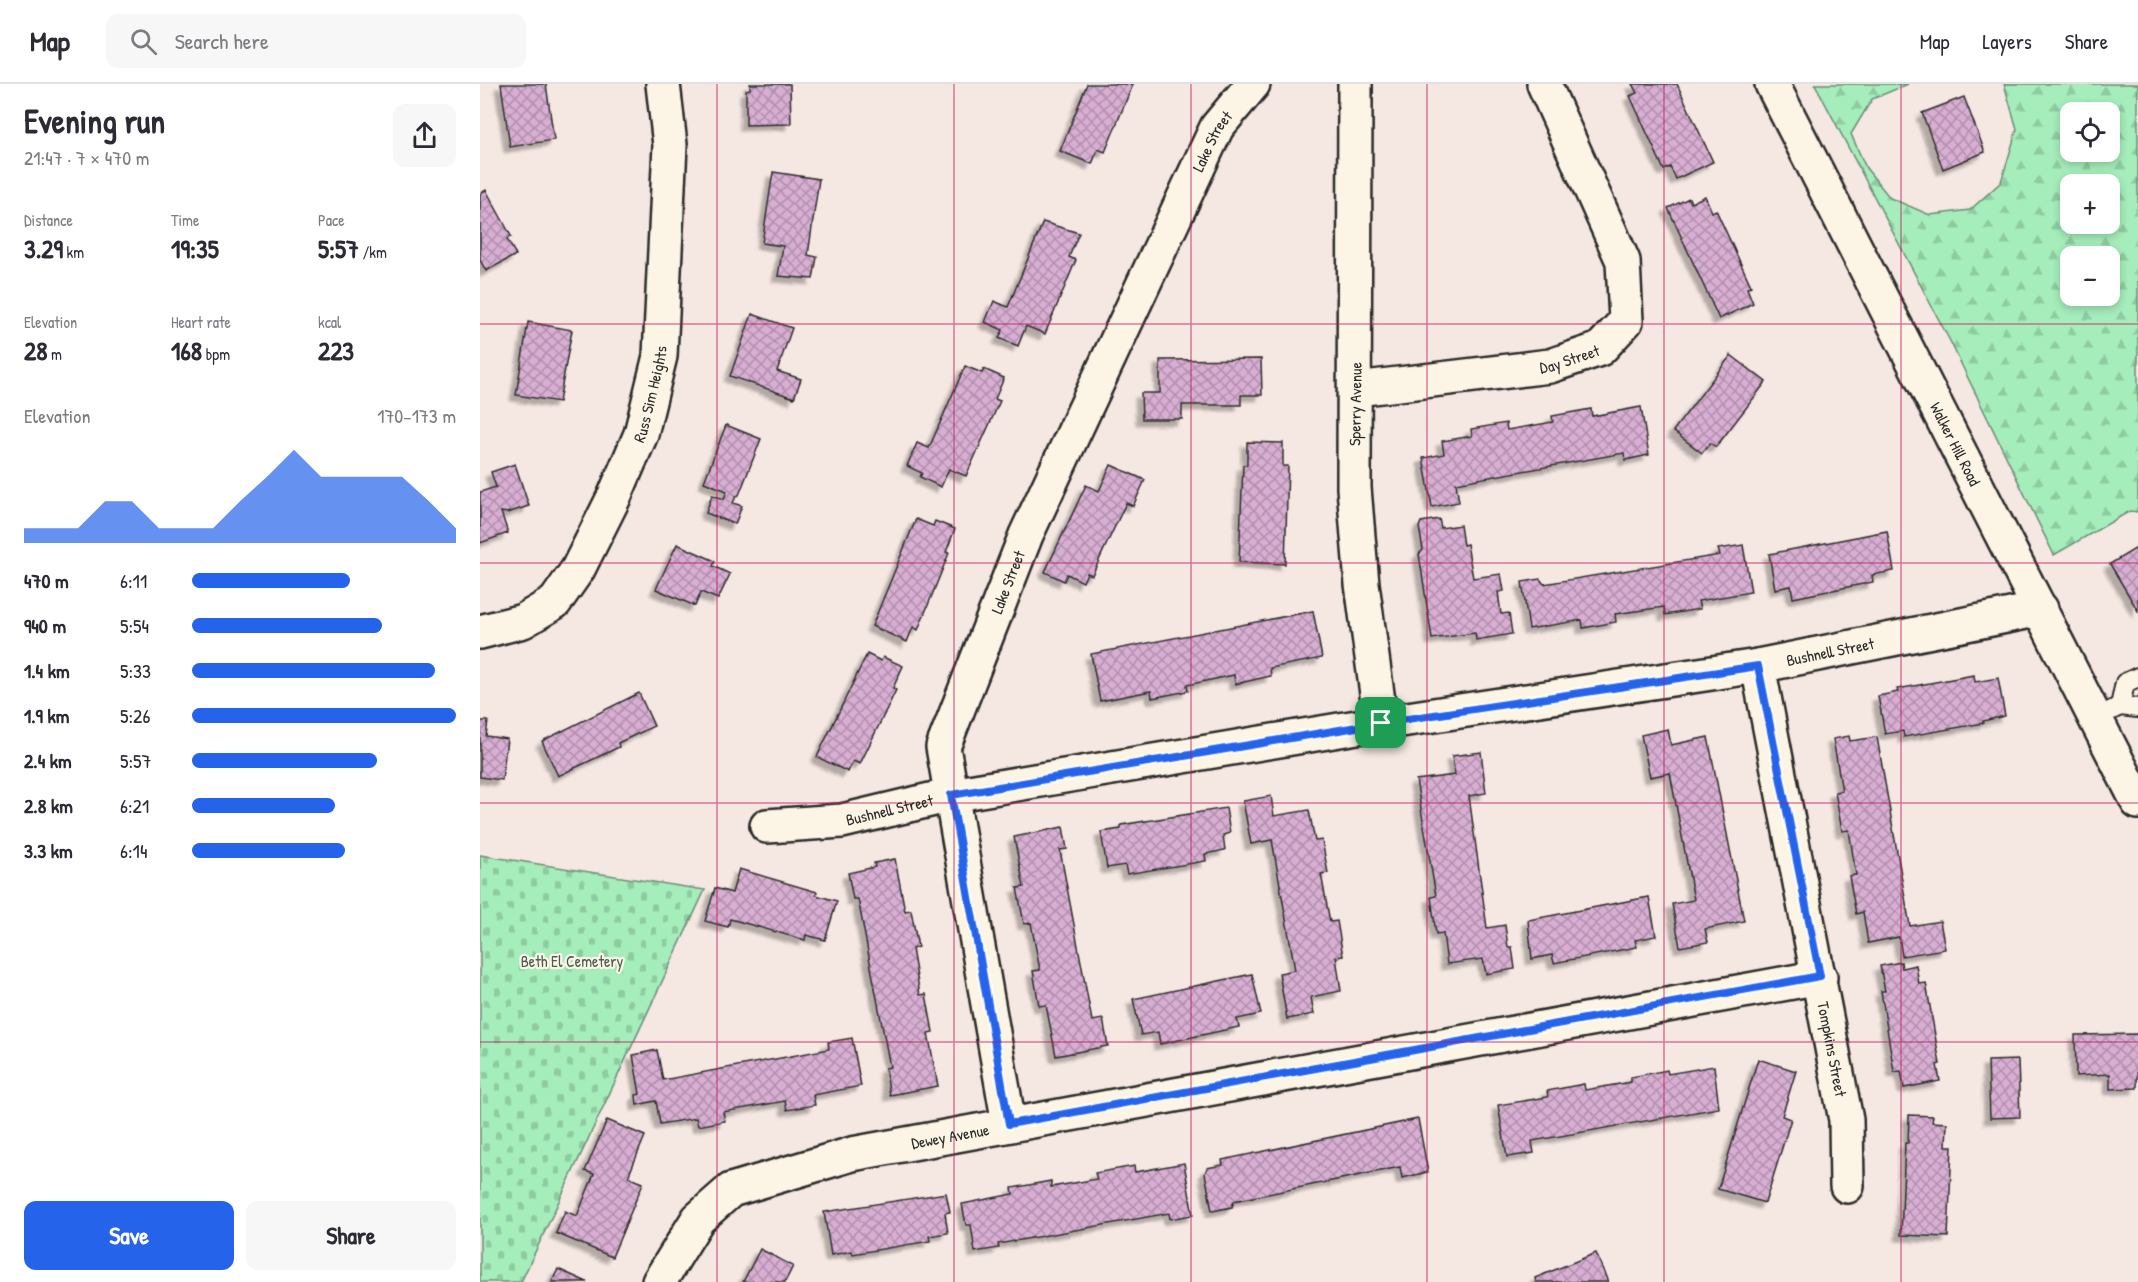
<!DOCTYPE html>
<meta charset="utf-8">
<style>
body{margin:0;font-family:"Patrick Hand",sans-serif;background:#f7f7f7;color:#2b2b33;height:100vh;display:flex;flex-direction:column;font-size:22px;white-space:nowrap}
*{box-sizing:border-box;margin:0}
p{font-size:20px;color:#7c7c81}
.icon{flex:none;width:33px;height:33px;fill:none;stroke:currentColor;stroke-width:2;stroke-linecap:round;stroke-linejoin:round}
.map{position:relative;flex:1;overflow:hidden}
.sheet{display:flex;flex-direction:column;background:#fff;width:480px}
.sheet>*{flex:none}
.tools{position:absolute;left:1580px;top:18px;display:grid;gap:12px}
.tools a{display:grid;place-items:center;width:60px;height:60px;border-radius:12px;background:#fff;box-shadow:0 3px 9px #0003;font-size:30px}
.pin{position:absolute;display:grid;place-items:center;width:51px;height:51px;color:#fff;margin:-26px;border-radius:12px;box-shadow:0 3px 9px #0006}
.round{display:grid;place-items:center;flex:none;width:63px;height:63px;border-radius:12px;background:#f7f7f7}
.headline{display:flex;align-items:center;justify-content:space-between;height:102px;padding:0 24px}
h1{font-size:33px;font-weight:800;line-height:45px}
.metrics{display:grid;grid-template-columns:repeat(3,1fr);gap:9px;height:102px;padding:6px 24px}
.metrics div{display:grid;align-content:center}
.metrics b{font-size:26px;font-weight:800}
.metrics small{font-size:16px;font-weight:400}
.metrics p{font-size:16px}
.chart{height:168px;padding:12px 24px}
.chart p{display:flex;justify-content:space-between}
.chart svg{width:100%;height:108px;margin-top:6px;fill:#2563eb;opacity:.7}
.cta{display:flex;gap:12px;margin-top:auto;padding:12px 24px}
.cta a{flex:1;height:69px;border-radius:12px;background:#2563eb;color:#fff;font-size:24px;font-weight:800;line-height:69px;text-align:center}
.cta a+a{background:#f7f7f7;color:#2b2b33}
ul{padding:0 24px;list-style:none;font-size:20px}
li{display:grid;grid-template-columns:96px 72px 1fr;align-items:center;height:45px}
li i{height:15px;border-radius:8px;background:#2563eb}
header{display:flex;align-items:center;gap:36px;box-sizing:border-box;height:84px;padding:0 30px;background:#fff;border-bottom:2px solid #e1e1e2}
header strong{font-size:28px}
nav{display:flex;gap:33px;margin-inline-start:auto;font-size:21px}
.search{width:420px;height:54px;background:#f7f7f7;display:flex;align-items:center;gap:15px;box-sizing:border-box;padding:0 21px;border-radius:12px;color:#7c7c81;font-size:22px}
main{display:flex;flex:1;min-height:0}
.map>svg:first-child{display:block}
.forest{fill:url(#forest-firs);stroke:#688c73;stroke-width:1.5;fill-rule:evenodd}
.cemetery{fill:url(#cemetery-stones);stroke:#688c73;stroke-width:1.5}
.building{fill:url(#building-cross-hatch);stroke:#2b2b2b;stroke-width:1.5;filter:url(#shadow)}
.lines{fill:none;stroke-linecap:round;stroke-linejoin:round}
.lane-casing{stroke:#2b2b2b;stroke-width:22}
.street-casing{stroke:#2b2b2b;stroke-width:38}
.lane{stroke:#fcf5e5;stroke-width:18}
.street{stroke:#fcf5e5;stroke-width:33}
.route-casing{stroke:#fff;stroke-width:12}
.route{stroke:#2563eb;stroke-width:8}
.grid{fill:none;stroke:#c2185b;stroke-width:1.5;stroke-opacity:0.55}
.labels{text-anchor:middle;stroke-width:4.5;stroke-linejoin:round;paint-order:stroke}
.street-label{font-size:16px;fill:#2b2b2b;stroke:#fcf5e5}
.park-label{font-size:16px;fill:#4a5c4f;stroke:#fcf5e5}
</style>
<header>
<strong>Map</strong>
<div class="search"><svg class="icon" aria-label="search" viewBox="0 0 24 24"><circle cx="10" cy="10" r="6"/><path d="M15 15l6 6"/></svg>Search here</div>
<nav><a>Map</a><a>Layers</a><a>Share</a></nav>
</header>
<main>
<section class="sheet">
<div class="headline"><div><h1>Evening run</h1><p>21:47 · 7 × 470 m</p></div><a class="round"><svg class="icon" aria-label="share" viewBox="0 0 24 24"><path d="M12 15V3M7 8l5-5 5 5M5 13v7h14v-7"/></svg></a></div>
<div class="metrics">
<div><p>Distance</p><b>3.29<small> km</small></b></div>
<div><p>Time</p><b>19:35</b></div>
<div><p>Pace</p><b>5:57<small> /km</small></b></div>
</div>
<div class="metrics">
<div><p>Elevation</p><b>28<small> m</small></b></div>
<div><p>Heart rate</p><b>168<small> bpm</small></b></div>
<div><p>kcal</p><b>223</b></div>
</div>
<div class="chart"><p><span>Elevation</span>170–173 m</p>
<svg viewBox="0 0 160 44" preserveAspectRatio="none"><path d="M0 44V38L10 38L20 38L30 27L40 27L50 38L60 38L70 38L80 27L90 17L100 6L110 17L120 17L130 17L140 17L150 27L160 38V44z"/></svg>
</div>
<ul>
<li><b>470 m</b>6:11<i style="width:60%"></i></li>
<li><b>940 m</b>5:54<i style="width:72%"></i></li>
<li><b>1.4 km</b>5:33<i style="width:92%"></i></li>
<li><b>1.9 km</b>5:26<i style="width:100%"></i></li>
<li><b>2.4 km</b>5:57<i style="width:70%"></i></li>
<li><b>2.8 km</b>6:21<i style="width:54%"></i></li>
<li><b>3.3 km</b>6:14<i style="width:58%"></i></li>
</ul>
<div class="cta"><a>Save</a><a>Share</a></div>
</section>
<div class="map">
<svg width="1658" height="1198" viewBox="0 0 1658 1198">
<defs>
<pattern id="forest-firs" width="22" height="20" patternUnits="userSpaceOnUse" patternTransform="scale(1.5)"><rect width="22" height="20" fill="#a5edbb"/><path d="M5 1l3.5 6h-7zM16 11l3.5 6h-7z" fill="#8ecba1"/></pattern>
<pattern id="cemetery-stones" width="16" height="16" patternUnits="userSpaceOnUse" patternTransform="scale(1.5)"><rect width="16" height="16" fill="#a5edbb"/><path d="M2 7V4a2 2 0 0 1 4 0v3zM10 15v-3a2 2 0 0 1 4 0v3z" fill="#8ecba1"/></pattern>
<pattern id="building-cross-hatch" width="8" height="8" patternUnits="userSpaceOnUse" patternTransform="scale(1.5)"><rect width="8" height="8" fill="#d8aed3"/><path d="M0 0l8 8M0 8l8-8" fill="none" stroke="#af8eab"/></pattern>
<filter id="shadow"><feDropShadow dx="-5.5" dy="5.5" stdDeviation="1.5" flood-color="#0004"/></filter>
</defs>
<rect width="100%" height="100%" fill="#f5e7e1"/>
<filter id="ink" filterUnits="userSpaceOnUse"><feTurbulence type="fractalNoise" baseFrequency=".0167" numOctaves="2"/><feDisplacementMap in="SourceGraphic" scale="12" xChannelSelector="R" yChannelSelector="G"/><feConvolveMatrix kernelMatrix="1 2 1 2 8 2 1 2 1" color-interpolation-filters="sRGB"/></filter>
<g filter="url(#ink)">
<path class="forest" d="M1335 0H1428L1392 15 1371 50 1386 84 1410 114 1450 131 1490 126 1521 98 1537 45 1524 0H1658V428L1650 427 1574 471 1470 257ZM1590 28H1629V68H1590ZM1590 100H1629V140H1590ZM1590 172H1629V212H1590Z"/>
<polygon class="cemetery" points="0,771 225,806 41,1198 0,1198"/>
<g class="building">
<polygon points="21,0 66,0 74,56 30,63"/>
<polygon points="270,0 310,0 311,40 266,41 266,6 270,5"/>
<polygon points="607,0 653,0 625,68 618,65 612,80 580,67"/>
<polygon points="1152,0 1197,0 1233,78 1196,95 1190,83 1184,86 1150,12 1157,9"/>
<polygon points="1484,13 1505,68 1463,85 1442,29"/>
<polygon points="293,88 339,95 328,171 337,173 333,195 298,192 303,162 282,159"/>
<polygon points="6,106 31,152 27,155 36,171 6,187 0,176 0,110"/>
<polygon points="1225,112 1232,128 1236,126 1271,202 1267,204 1273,219 1239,235 1188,124 1209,114 1211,119"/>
<polygon points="563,138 599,149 589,173 596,176 565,250 546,242 538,262 519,254 523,246 505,238 514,217 528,223"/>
<polygon points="272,230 312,244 297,287 321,295 314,314 250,292"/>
<polygon points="48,238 92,246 79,318 36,311"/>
<polygon points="1251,271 1286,298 1236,363 1230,359 1222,369 1193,347"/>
<polygon points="781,275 782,311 761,311 761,321 702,321 702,335 662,335 661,309 680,309 680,276"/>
<polygon points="485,282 502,289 504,285 524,294 515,315 520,317 486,392 469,385 461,403 440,393 442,389 427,382 437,359 449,364"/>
<polygon points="1161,323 1169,371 1145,376 1144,369 976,399 979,418 952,423 943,374 964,370 962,357 992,352 991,345 1026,339 1027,346 1073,338 1072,332 1111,325 1112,332"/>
<polygon points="246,341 281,355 259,411 256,412 253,419 262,422 255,440 226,429 232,411 244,415 247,407 224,398"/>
<polygon points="767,358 803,359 803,382 808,382 805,480 759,478 763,381 767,381"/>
<polygon points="35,380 49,422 27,429 21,428 28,449 0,459 0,408 16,403 11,388"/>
<polygon points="631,381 665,396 653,422 646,419 612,491 607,489 603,498 587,490 584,497 565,488 606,401 619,407"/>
<polygon points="436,435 453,442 455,437 475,445 466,468 469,469 438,546 433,543 427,558 392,542"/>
<polygon points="959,435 961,444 980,441 983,461 987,460 993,494 1021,490 1024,507 1018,508 1021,530 1029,529 1032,550 996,556 995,549 952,555 939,470 943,466 939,443 941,438"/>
<polygon points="1407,447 1414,487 1392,491 1393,498 1313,514 1311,502 1295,505 1289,470"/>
<polygon points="197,460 235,477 233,482 250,490 238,515 221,508 215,522 176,505"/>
<polygon points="1263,461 1271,508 1218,517 1220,525 1185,531 1184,523 1135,530 1136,538 1103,544 1102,536 1049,545 1042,498 1060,495 1064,500 1240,471 1238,465"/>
<polygon points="1658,463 1658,527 1630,480"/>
<polygon points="833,527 842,574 790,584 791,592 755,600 754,591 707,601 708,607 672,614 671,607 620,617 611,570"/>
<polygon points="387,570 401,577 403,573 423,582 413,604 416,606 380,680 373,677 368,688 337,673"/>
<polygon points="1494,591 1495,598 1518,594 1525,632 1503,637 1504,639 1424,653 1423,647 1405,650 1398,612 1418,608 1417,605"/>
<polygon points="159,609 174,642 138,659 139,663 78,692 62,657"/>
<polygon points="0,637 8,637 6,652 27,655 22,696 0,693"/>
<polygon points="1188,645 1191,661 1228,653 1264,837 1225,845 1228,858 1200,863 1192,820 1214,816 1190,689 1170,693 1161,651"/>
<polygon points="1369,652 1370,657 1397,653 1430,842 1460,837 1465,865 1422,872 1419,853 1388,859 1383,828 1376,830 1369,792 1376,791 1369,746 1362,747 1355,708 1362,707 1353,655"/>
<polygon points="1001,668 1006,709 989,712 1007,844 1025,841 1028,863 1032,863 1035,885 1006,890 1003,875 967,880 963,849 956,850 951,813 956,812 936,696 975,691 972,672"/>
<polygon points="791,712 794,732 829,726 835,757 842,756 848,789 841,790 850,838 857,837 863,872 856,873 861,907 831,913 834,930 807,935 799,889 815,886 792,756 771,760 763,717"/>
<polygon points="746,724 750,749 743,751 745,766 725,770 726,777 647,790 645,781 627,784 621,748 641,745 641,741"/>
<polygon points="583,743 587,765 580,766 612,937 623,935 628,962 576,972 566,921 559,922 553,887 560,886 551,839 544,840 537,804 544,803 534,753"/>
<polygon points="415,775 425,827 431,826 438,863 432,865 440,911 446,910 453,948 448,949 458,1002 410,1011 405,984 410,983 378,815 373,815 368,789 395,783 394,779"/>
<polygon points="259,785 337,808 336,811 357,817 345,856 326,851 325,856 250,835 248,843 225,837 235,804 252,809"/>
<polygon points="1169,813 1176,852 1155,856 1157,863 1074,879 1072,871 1052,875 1048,836"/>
<polygon points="1421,878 1422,884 1436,881 1439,900 1446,899 1460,980 1457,981 1460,997 1424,1004 1421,987 1414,988 1401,907 1405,907 1400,882"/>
<polygon points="772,890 781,930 757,935 759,943 680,960 678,948 661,951 653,915"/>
<polygon points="1658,950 1657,1004 1630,1005 1630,990 1596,992 1595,951"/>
<polygon points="372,954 381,1002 333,1011 335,1021 307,1026 305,1017 243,1028 245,1037 218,1042 216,1034 180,1040 176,1017 157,1021 156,1011 160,1010 153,971 177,966 183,996 349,965 348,958"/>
<polygon points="1278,975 1316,987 1302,1032 1311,1035 1285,1119 1238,1105"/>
<polygon points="1538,976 1540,1033 1510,1034 1508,977"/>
<polygon points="1234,982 1239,1024 1052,1057 1054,1069 1027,1073 1018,1021 1068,1013 1067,1007 1104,1000 1105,1006 1151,998 1151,993 1187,986 1188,990"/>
<polygon points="1429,1031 1453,1032 1452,1038 1467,1039 1466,1062 1472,1062 1468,1153 1421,1151 1425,1059 1428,1059"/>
<polygon points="938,1035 948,1088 922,1094 920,1083 754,1117 752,1123 732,1127 725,1089 727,1084 743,1081 742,1076"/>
<polygon points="127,1036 165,1052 148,1093 163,1099 132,1173 76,1149 85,1127 97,1132 114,1090 105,1087"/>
<polygon points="704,1079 713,1131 690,1135 689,1129 518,1160 519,1164 495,1168 491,1141 486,1141 482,1120 533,1110 532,1104 571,1097 571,1103 617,1095 615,1089 654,1082 655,1088"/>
<polygon points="466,1109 470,1128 465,1129 468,1149 449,1152 450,1157 373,1170 372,1167 351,1171 344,1128"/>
<polygon points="280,1165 313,1182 305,1198 263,1198"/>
<polygon points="1116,1169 1128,1198 1056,1198 1055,1194"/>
<polygon points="78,1185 107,1198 72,1198"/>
</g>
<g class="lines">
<g class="lane-casing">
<g id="lane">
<polyline points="1640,622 1645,599 1658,593"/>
<polyline points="1616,634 1640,622 1658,624"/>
</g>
</g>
<g class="street-casing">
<g id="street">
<polyline points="875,0 874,404 882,500 901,639"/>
<path id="s1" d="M1292 0 1658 718"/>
<path id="s2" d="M876 305 1070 282 1120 265 1146 237 1143 177 1064 0"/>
<path id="s3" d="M0 548 43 537 75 518 98 485 134 413 161 350 180 272 190 61 183 0"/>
<path id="s4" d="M1278 582 1366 1036 1367 1102"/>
<path id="s5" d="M287 742 362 737 471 711 901 639 1278 582 1561 525"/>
<path id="s6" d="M529 1040 463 663 546 451 737 43 773 0"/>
<path id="s7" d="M179 1198 218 1135 251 1106 372 1070 1340 893"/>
</g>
</g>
<use href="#lane" class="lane"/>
<use href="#street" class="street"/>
</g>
</g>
<g class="lines" filter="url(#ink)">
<g class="route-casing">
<polygon id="route" points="1278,582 1340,892 529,1040 471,711 901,639"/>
</g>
<use href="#route" class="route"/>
</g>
<path class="grid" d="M237 0V1198M474 0V1198M711 0V1198M947 0V1198M1184 0V1198M1421 0V1198M0 240H1658M0 479H1658M0 719H1658M0 958H1658"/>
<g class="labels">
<g class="street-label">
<text dy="6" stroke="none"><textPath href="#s6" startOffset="1046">Lake Street</textPath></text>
<text dy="6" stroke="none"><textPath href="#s2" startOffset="216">Day Street</textPath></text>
<text dy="6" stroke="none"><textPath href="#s3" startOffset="312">Russ Sim Heights</textPath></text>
<text transform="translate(875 320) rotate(-89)" y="6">Sperry Avenue</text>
<text dy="6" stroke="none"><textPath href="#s1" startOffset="404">Walker Hill Road</textPath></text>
<text dy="6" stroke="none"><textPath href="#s6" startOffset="560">Lake Street</textPath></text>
<text dy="6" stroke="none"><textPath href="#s5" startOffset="1078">Bushnell Street</textPath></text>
<text dy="6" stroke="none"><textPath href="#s5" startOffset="124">Bushnell Street</textPath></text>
<text dy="6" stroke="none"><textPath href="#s4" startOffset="390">Tompkins Street</textPath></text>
<text dy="6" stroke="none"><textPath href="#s7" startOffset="344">Dewey Avenue</textPath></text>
</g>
<g class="park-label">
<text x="92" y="883">Beth El Cemetery</text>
</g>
</g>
</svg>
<div class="tools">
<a><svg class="icon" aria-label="locate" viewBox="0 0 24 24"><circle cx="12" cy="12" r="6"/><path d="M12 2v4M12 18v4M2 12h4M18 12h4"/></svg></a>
<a>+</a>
<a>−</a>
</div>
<div class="pin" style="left:901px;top:639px;background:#1e9e55"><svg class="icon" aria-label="arrive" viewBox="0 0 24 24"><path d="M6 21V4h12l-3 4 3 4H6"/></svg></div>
</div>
</main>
